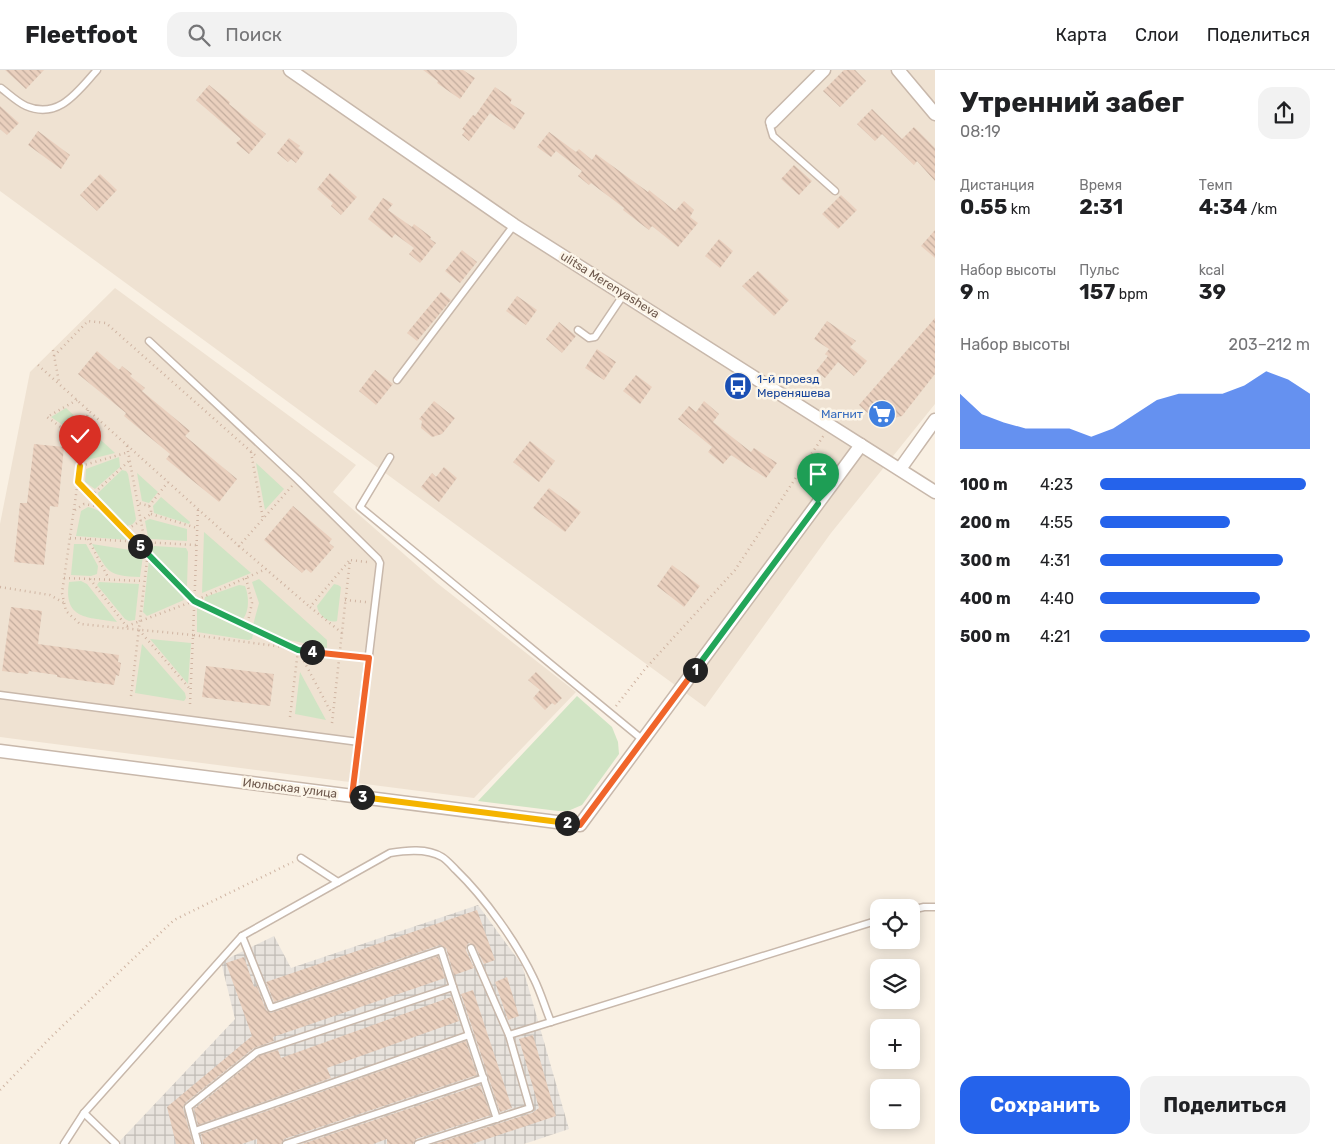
<!DOCTYPE html>
<html lang="ru">
<meta charset="utf-8">
<style>
body{margin:0;font-family:Rubik,sans-serif;background:#f2f2f2;color:#202124;height:100vh;display:flex;flex-direction:column;font-size:19px;white-space:nowrap}
*{box-sizing:border-box;margin:0}
p{font-size:16px;color:#757577}
.icon{flex:none;width:28px;height:28px;fill:none;stroke:currentColor;stroke-width:2;stroke-linecap:round;stroke-linejoin:round}
.map{position:relative;flex:1;overflow:hidden}
.drawer{display:flex;flex-direction:column;background:#fff;width:400px}
.drawer>*{flex:none}
.buttons{position:absolute;left:870px;top:829px;display:grid;gap:10px}
.buttons a{display:grid;place-items:center;width:50px;height:50px;border-radius:10px;background:#fff;box-shadow:0 2px 12px #0003;font-size:25px}
.pin{position:absolute;display:grid;place-items:center;width:42px;height:42px;color:#fff;margin:-51px -21px;border-radius:50% 50% 50% 0;rotate:-45deg;box-shadow:0 0 5px #0007}
.pin .icon{rotate:45deg}
.km{position:absolute;width:25px;height:25px;margin:-12px;border-radius:50%;background:#222;color:#fff;font-size:14px;line-height:25px;text-align:center}
.round{display:grid;place-items:center;flex:none;width:52px;height:52px;border-radius:15px;background:#f2f2f2}
.overview{display:flex;align-items:center;justify-content:space-between;height:85px;padding:0 25px}
h1{font-size:28px;font-weight:700;line-height:38px}
.metrics{display:grid;grid-template-columns:repeat(3,1fr);gap:8px;height:85px;padding:5px 25px}
.metrics div{display:grid;align-content:center}
.metrics b{font-size:21px;font-weight:700}
.metrics small{font-size:14px;font-weight:400}
.metrics p{font-size:14px}
.chart{height:140px;padding:10px 25px}
.chart p{display:flex;justify-content:space-between}
.chart svg{width:100%;height:90px;margin-top:5px;fill:#2563eb;opacity:.7}
.cta{display:flex;gap:10px;margin-top:auto;padding:10px 25px}
.cta a{flex:1;height:58px;border-radius:15px;background:#2563eb;color:#fff;font-size:20px;font-weight:700;line-height:58px;text-align:center}
.cta a+a{background:#f2f2f2;color:#202124}
ul{padding:0 25px;list-style:none;font-size:16px}
li{display:grid;grid-template-columns:80px 60px 1fr;align-items:center;height:38px}
li i{height:12px;border-radius:6px;background:#2563eb}
header{display:flex;align-items:center;gap:30px;box-sizing:border-box;height:70px;padding:0 25px;background:#fff;border-bottom:1px solid #e0e0e0}
header strong{font-size:24px}
nav{display:flex;gap:28px;margin-inline-start:auto;font-size:18px}
.search{width:350px;height:45px;background:#f2f2f2;display:flex;align-items:center;gap:12px;box-sizing:border-box;padding:0 18px;border-radius:15px;color:#757577;font-size:19px}
main{display:flex;flex:1;min-height:0}
.map>svg:first-child{display:block}
.residential{fill:#efe2d2}
.industrial{fill:url(#industrial-grid)}
.green{fill:#d0e4c4}
.building{fill:url(#building-back-hatch)}
.lines{fill:none;stroke-linecap:round;stroke-linejoin:round}
.service-casing{stroke:#c8b8ab;stroke-width:9}
.minor-casing{stroke:#c8b8ab;stroke-width:15}
.path{stroke:#cfb4a2;stroke-width:2.5;stroke-dasharray:1 4;stroke-linecap:butt}
.service{stroke:#fff;stroke-width:6}
.minor{stroke:#fff;stroke-width:12}
.split-1-casing{stroke:#fff;stroke-width:10}
.split-2-casing{stroke:#fff;stroke-width:10}
.split-3-casing{stroke:#fff;stroke-width:10}
.split-4-casing{stroke:#fff;stroke-width:10}
.split-5-casing{stroke:#fff;stroke-width:10}
.split-6-casing{stroke:#fff;stroke-width:10}
.split-1{stroke:#22a559;stroke-width:6}
.split-2{stroke:#f0652b;stroke-width:6}
.split-3{stroke:#f5b400;stroke-width:6}
.split-4{stroke:#f0652b;stroke-width:6}
.split-5{stroke:#22a559;stroke-width:6}
.split-6{stroke:#f5b400;stroke-width:6}
.labels{text-anchor:middle;stroke-width:5;stroke-linejoin:round;paint-order:stroke}
.street-label{font-size:12px;fill:#6d584c;stroke:#fcf5e8}
.transit-label{font-size:12px;fill:#164399;stroke:#fcf5e8;text-anchor:start}
.shop-label{font-size:12px;fill:#366cbe;stroke:#fcf5e8;text-anchor:end}
</style>
<header>
<strong>Fleetfoot</strong>
<div class="search"><svg class="icon" aria-label="search" viewBox="0 0 24 24"><circle cx="10" cy="10" r="6"/><path d="M15 15l6 6"/></svg>Поиск</div>
<nav><a>Карта</a><a>Слои</a><a>Поделиться</a></nav>
</header>
<main>
<div class="map">
<svg width="935" height="1074" viewBox="0 0 935 1074">
<defs>
<pattern id="industrial-grid" width="8" height="8" patternUnits="userSpaceOnUse" patternTransform="scale(1.25)"><rect width="8" height="8" fill="#e8e3dd"/><path d="M0 4h8M4 0v8" fill="none" stroke="#c0bbb5"/></pattern>
<pattern id="building-back-hatch" width="6" height="6" patternUnits="userSpaceOnUse" patternTransform="scale(1.25)"><rect width="6" height="6" fill="#ead0be"/><path d="M-1 5l2 2M0 0l6 6M5-1l2 2" fill="none" stroke="#c2ac9d"/></pattern>
</defs>
<rect width="100%" height="100%" fill="#f9f0e3"/>
<g class="residential">
<polygon points="0,0 935,0 935,334 831,463 705,637 0,121"/>
<polygon points="115,218 356,395 333,422 437,513 576,622 474,728 0,667 0,454 30,302"/>
</g>
<polygon class="industrial" points="478,835 522,895 569,1059 524,1074 117,1074 235,949 221,892 274,866 291,898"/>
<g class="green">
<polygon points="66,338 80,351 79,366 51,347"/>
<polygon points="90,360 115,383 87,390"/>
<polygon points="119,387 120,397 95,419 85,412 86,399"/>
<polygon points="256,393 284,419 265,440"/>
<path d="M122 400 126 401 128 404 136 449C134 455 129 457 123 454L99 429 98 423Z"/>
<polygon points="137,403 158,422 149,433 142,431"/>
<polygon points="161,427 190,452 189,454 154,443 153,436"/>
<path d="M88 437C105 440 116 458 128 470L76 466 81 441Z"/>
<polygon points="150,449 187,459 187,471 151,469 148,467 145,451"/>
<polygon points="204,462 251,503 202,523"/>
<polygon points="74,474 86,474 98,496 97,504 91,506 71,505"/>
<path d="M92 474 130 480 143 486 140 507C107 506 108 502 92 474Z"/>
<polygon points="154,476 186,478 188,482 187,516 183,517 152,484 151,480"/>
<polygon points="149,490 182,524 184,530 147,546 143,542"/>
<polygon points="259,509 327,570 327,578 289,570 253,555 259,533 252,512"/>
<path d="M81 511 87 514 117 552C88 547 63 550 69 512Z"/>
<polygon points="99,512 139,514 135,550 129,551 125,549 97,515"/>
<path d="M334 514 338 515 341 517 337 551C329 554 318 545 317 536Z"/>
<path d="M239 515 245 516C249 526 250 543 241 551L204 532 205 527Z"/>
<polygon points="197,538 253,564 252,569 248,570 197,562"/>
<polygon points="150,569 191,573 188,614"/>
<polygon points="142,574 185,623 186,628 184,631 135,623"/>
<polygon points="300,602 326,650 295,644"/>
<polygon points="577,626 612,657 618,672 619,684 582,735 568,741 558,741 478,731"/>
</g>
<g class="building">
<polygon points="5,0 44,0 26,19"/>
<polygon points="423,0 463,0 475,8 460,29 437,13 438,11"/>
<polygon points="844,0 855,0 866,11 840,37 823,21"/>
<polygon points="209,15 230,32 229,34 266,64 249,84 236,73 241,69 196,30"/>
<polygon points="495,17 512,29 510,33 525,43 514,60 490,43 469,71 462,65 465,61 462,59 473,45 475,46"/>
<polygon points="0,36 19,53 7,65 0,59"/>
<polygon points="872,39 902,69 914,57 935,78 935,111 917,91 914,95 882,64 875,71 857,54"/>
<polygon points="38,61 70,85 61,99 28,75"/>
<polygon points="549,62 576,82 579,79 592,90 596,84 648,122 649,120 675,141 684,131 694,140 690,147 698,153 678,177 652,156 649,160 623,140 624,138 591,113 589,115 578,106 582,101 556,81 551,87 537,77"/>
<polygon points="289,68 300,76 298,78 304,82 296,93 291,89 288,92 277,83"/>
<polygon points="794,95 812,111 799,125 781,109"/>
<polygon points="330,103 357,127 341,145 331,136 333,133 317,119"/>
<polygon points="100,104 117,120 97,141 80,125"/>
<polygon points="841,125 857,140 838,159 822,144"/>
<polygon points="383,128 393,134 388,140 412,157 414,154 431,167 430,169 436,173 420,193 409,184 414,178 395,164 392,168 368,149"/>
<polygon points="935,160 935,188 921,176"/>
<polygon points="719,169 733,181 720,198 705,186"/>
<polygon points="462,180 477,192 460,213 445,201"/>
<polygon points="758,201 789,230 774,246 742,216"/>
<polygon points="441,222 451,230 417,271 407,263"/>
<polygon points="517,226 537,240 526,255 506,241"/>
<polygon points="935,248 935,304 902,346 878,352 859,335"/>
<polygon points="827,251 856,271 850,277 867,291 854,306 838,292 825,308 816,301 828,286 825,284 829,279 814,269"/>
<polygon points="559,252 576,266 562,283 546,269"/>
<polygon points="597,279 616,292 604,310 585,298"/>
<polygon points="97,281 119,300 122,296 132,304 130,306 145,318 142,321 190,361 185,366 237,409 219,432 166,389 170,384 124,346 126,343 78,304"/>
<polygon points="375,300 393,314 376,335 359,321"/>
<polygon points="636,305 652,317 640,334 623,321"/>
<polygon points="434,331 455,348 442,364 432,367 421,358 422,351 419,349"/>
<polygon points="704,331 719,344 713,352 751,382 754,378 777,393 766,408 731,385 723,394 708,382 712,377 678,349 689,336 696,342"/>
<polygon points="530,371 555,391 539,412 513,392"/>
<polygon points="34,374 64,377 58,437 50,436 44,495 14,492 20,433 27,433"/>
<polygon points="444,397 457,408 439,432 421,417 432,403 436,407"/>
<polygon points="549,418 581,442 565,462 533,438"/>
<polygon points="293,436 332,469 329,473 334,477 311,503 306,499 302,503 264,470"/>
<polygon points="672,495 700,516 684,537 657,516"/>
<polygon points="11,537 42,541 38,574 119,585 118,592 121,593 119,606 116,605 114,615 57,607 57,605 29,601 28,604 2,601"/>
<polygon points="206,596 274,604 270,636 202,627"/>
<polygon points="536,602 562,628 555,635 552,633 545,640 533,628 540,620 528,610"/>
<polygon points="477,840 495,890 484,894 475,876 469,873 467,875 466,880 474,898 454,905 446,878 440,875 274,932 266,912"/>
<polygon points="438,886 445,908 273,967 274,971 254,978 185,1033 183,1038 193,1074 176,1074 167,1037 252,966 226,893 244,887 254,917 257,916 266,940 271,943"/>
<polygon points="507,907 519,946 508,950 495,912"/>
<polygon points="473,920 512,1038 500,1042 461,924"/>
<polygon points="451,927 459,951 327,998 331,1008 198,1055 194,1039 259,986 278,980 281,988"/>
<polygon points="533,965 556,1046 472,1074 434,1074 532,1043 539,1038 519,969"/>
<polygon points="466,971 477,1005 284,1069 281,1074 257,1074 257,1069 242,1074 203,1074 201,1064"/>
<polygon points="480,1015 491,1045 416,1069 413,1074 387,1074 387,1069 373,1074 302,1074"/>
</g>
<g class="lines">
<g class="service-casing">
<g id="service">
<path d="M1 18C9 24 17 32 26 36 59 50 78 21 97 0"/>
<polyline points="772,52 770,56 773,66 835,121"/>
<polyline points="578,260 589,268 595,267 624,224"/>
<polyline points="149,271 297,409 378,489 380,493 352,726"/>
<polyline points="397,310 514,155"/>
<polyline points="390,387 360,437 643,670"/>
<polyline points="0,625 359,672"/>
<polyline points="301,788 338,812"/>
<polyline points="911,840 924,837 935,837"/>
<polyline points="242,866 271,938 441,880 453,917"/>
<polyline points="471,878 509,965"/>
<polyline points="84,1043 116,1074"/>
<polyline points="195,1061 469,965"/>
<path d="M64 1074 84 1043 242 866 390 783C407 780 427 778 442 787 447 790 452 796 456 800 485 828 517 873 534 909 541 923 545 938 551 952"/>
<polyline points="198,1074 188,1037 257,982 453,917 497,1049"/>
<polyline points="286,1074 484,1008"/>
<polyline points="418,1074 530,1038 509,965 879,850"/>
</g>
</g>
<g class="minor-casing">
<g id="minor">
<polyline points="290,0 514,155 935,422"/>
<polyline points="898,0 935,44"/>
<polyline points="772,52 824,0"/>
<polyline points="900,399 935,350"/>
<polyline points="0,681 580,755 861,375"/>
</g>
</g>
<g class="path">
<polyline points="53,280 59,312"/>
<polyline points="54,286 88,251 106,253 256,386"/>
<polyline points="38,295 239,476"/>
<polyline points="77,330 47,347 84,374"/>
<polyline points="88,340 62,523 66,541 80,554 193,565 198,439"/>
<polyline points="127,376 145,473"/>
<polyline points="251,382 263,449"/>
<polyline points="81,396 129,382"/>
<polyline points="78,412 194,531 298,580"/>
<polyline points="292,416 239,476 310,537"/>
<polyline points="91,426 130,390"/>
<polyline points="149,436 168,412"/>
<polyline points="75,440 84,434 102,437"/>
<polyline points="151,444 197,458"/>
<polyline points="122,457 131,457 151,444 151,440 149,436 138,433"/>
<polyline points="70,468 196,475"/>
<polyline points="88,469 109,509"/>
<polyline points="64,508 144,511"/>
<polyline points="246,508 252,533 247,556"/>
<polyline points="90,509 127,557"/>
<polyline points="0,517 50,525 64,533"/>
<polyline points="345,530 366,532"/>
<polyline points="127,556 194,531 266,499"/>
<polyline points="139,560 190,619"/>
<polyline points="342,563 310,537 349,491"/>
<polyline points="131,626 149,473"/>
<polyline points="190,634 193,565 359,587"/>
<polyline points="616,636 645,599 735,500 824,365"/>
<polyline points="290,647 298,580 332,644"/>
<polyline points="332,653 350,490 367,492"/>
<polyline points="0,1020 51,967 174,850 293,792"/>
</g>
<use href="#service" class="service"/>
<use href="#minor" class="minor"/>
</g>
<g class="lines">
<g class="split-1-casing">
<polyline id="split-1" points="695,600 818,434"/>
</g>
<g class="split-2-casing">
<polyline id="split-2" points="567,753 580,755 695,600"/>
</g>
<g class="split-3-casing">
<polyline id="split-3" points="362,727 567,753"/>
</g>
<g class="split-4-casing">
<polyline id="split-4" points="312,582 369,588 352,726 362,727"/>
</g>
<g class="split-5-casing">
<polyline id="split-5" points="140,476 194,531 298,580 312,582"/>
</g>
<g class="split-6-casing">
<polyline id="split-6" points="80,396 78,412 140,476"/>
</g>
<use href="#split-1" class="split-1"/>
<use href="#split-2" class="split-2"/>
<use href="#split-3" class="split-3"/>
<use href="#split-4" class="split-4"/>
<use href="#split-5" class="split-5"/>
<use href="#split-6" class="split-6"/>
</g>
<defs>
<g id="bus-disc" transform="scale(1.4375)"><circle r="9.5" fill="#1a4fb4" stroke="#fcf5e8"/><path d="M-5-6H5V4H4V6H2V4H-2V6H-4V4H-5ZM-3.5-4V0h7V-4ZM-3.5 1.2v1.5H-2V1.2ZM2 1.2v1.5H3.5V1.2Z" fill="#fff"/></g>
<g id="supermarket-disc" transform="scale(1.4375)"><circle r="9.5" fill="#3f7fe0" stroke="#fcf5e8"/><path d="M-6-5.5h2.5l.6 2H6L4.5 2H-2.5L-4.4-4H-6ZM-1.5 3.2a1.3 1.3 0 1 0 .1 0ZM3 3.2a1.3 1.3 0 1 0 .1 0Z" fill="#fff"/></g>
</defs>
<g fill-rule="evenodd">
<use href="#bus-disc" x="738" y="316"/>
<use href="#supermarket-disc" x="882" y="344"/>
</g>
<g class="labels">
<g class="street-label">
<text transform="translate(610 215) rotate(32)" y="4">ulitsa Merenyasheva</text>
<text transform="translate(290 718) rotate(7)" y="4">Июльская улица</text>
</g>
<g class="transit-label">
<text x="757" y="313">1-й проезд<tspan x="757" dy="14">Мереняшева</tspan></text>
</g>
<g class="shop-label">
<text x="863" y="348">Магнит</text>
</g>
</g>
</svg>
<div class="buttons">
<a><svg class="icon" aria-label="locate" viewBox="0 0 24 24"><circle cx="12" cy="12" r="6"/><path d="M12 2v4M12 18v4M2 12h4M18 12h4"/></svg></a>
<a><svg class="icon" aria-label="layers" viewBox="0 0 24 24"><path d="M12 4l9 5-9 5-9-5zM3 14l9 5 9-5"/></svg></a>
<a>+</a>
<a>−</a>
</div>
<div class="pin" style="left:818px;top:434px;background:#1e9e55"><svg class="icon" aria-label="arrive" viewBox="0 0 24 24"><path d="M6 21V4h12l-3 4 3 4H6"/></svg></div>
<div class="pin" style="left:80px;top:396px;background:#d93025"><svg class="icon" aria-label="check" viewBox="0 0 24 24"><path d="M5 12l5 5 9-10"/></svg></div>
<b class="km" style="left:695px;top:600px">1</b>
<b class="km" style="left:567px;top:753px">2</b>
<b class="km" style="left:362px;top:727px">3</b>
<b class="km" style="left:312px;top:582px">4</b>
<b class="km" style="left:140px;top:476px">5</b>
</div>
<section class="drawer">
<div class="overview"><div><h1>Утренний забег</h1><p>08:19</p></div><a class="round"><svg class="icon" aria-label="share" viewBox="0 0 24 24"><path d="M12 15V3M7 8l5-5 5 5M5 13v7h14v-7"/></svg></a></div>
<div class="metrics">
<div><p>Дистанция</p><b>0.55<small> km</small></b></div>
<div><p>Время</p><b>2:31</b></div>
<div><p>Темп</p><b>4:34<small> /km</small></b></div>
</div>
<div class="metrics">
<div><p>Набор высоты</p><b>9<small> m</small></b></div>
<div><p>Пульс</p><b>157<small> bpm</small></b></div>
<div><p>kcal</p><b>39</b></div>
</div>
<div class="chart"><p><span>Набор высоты</span>203–212 m</p>
<svg viewBox="0 0 160 44" preserveAspectRatio="none"><path d="M0 44V17L10 27L20 31L30 34L40 34L50 34L60 38L70 34L80 27L90 20L100 17L110 17L120 17L130 13L140 6L150 10L160 17V44z"/></svg>
</div>
<ul>
<li><b>100 m</b>4:23<i style="width:98%"></i></li>
<li><b>200 m</b>4:55<i style="width:62%"></i></li>
<li><b>300 m</b>4:31<i style="width:87%"></i></li>
<li><b>400 m</b>4:40<i style="width:76%"></i></li>
<li><b>500 m</b>4:21<i style="width:100%"></i></li>
</ul>
<div class="cta"><a>Сохранить</a><a>Поделиться</a></div>
</section>
</main>
